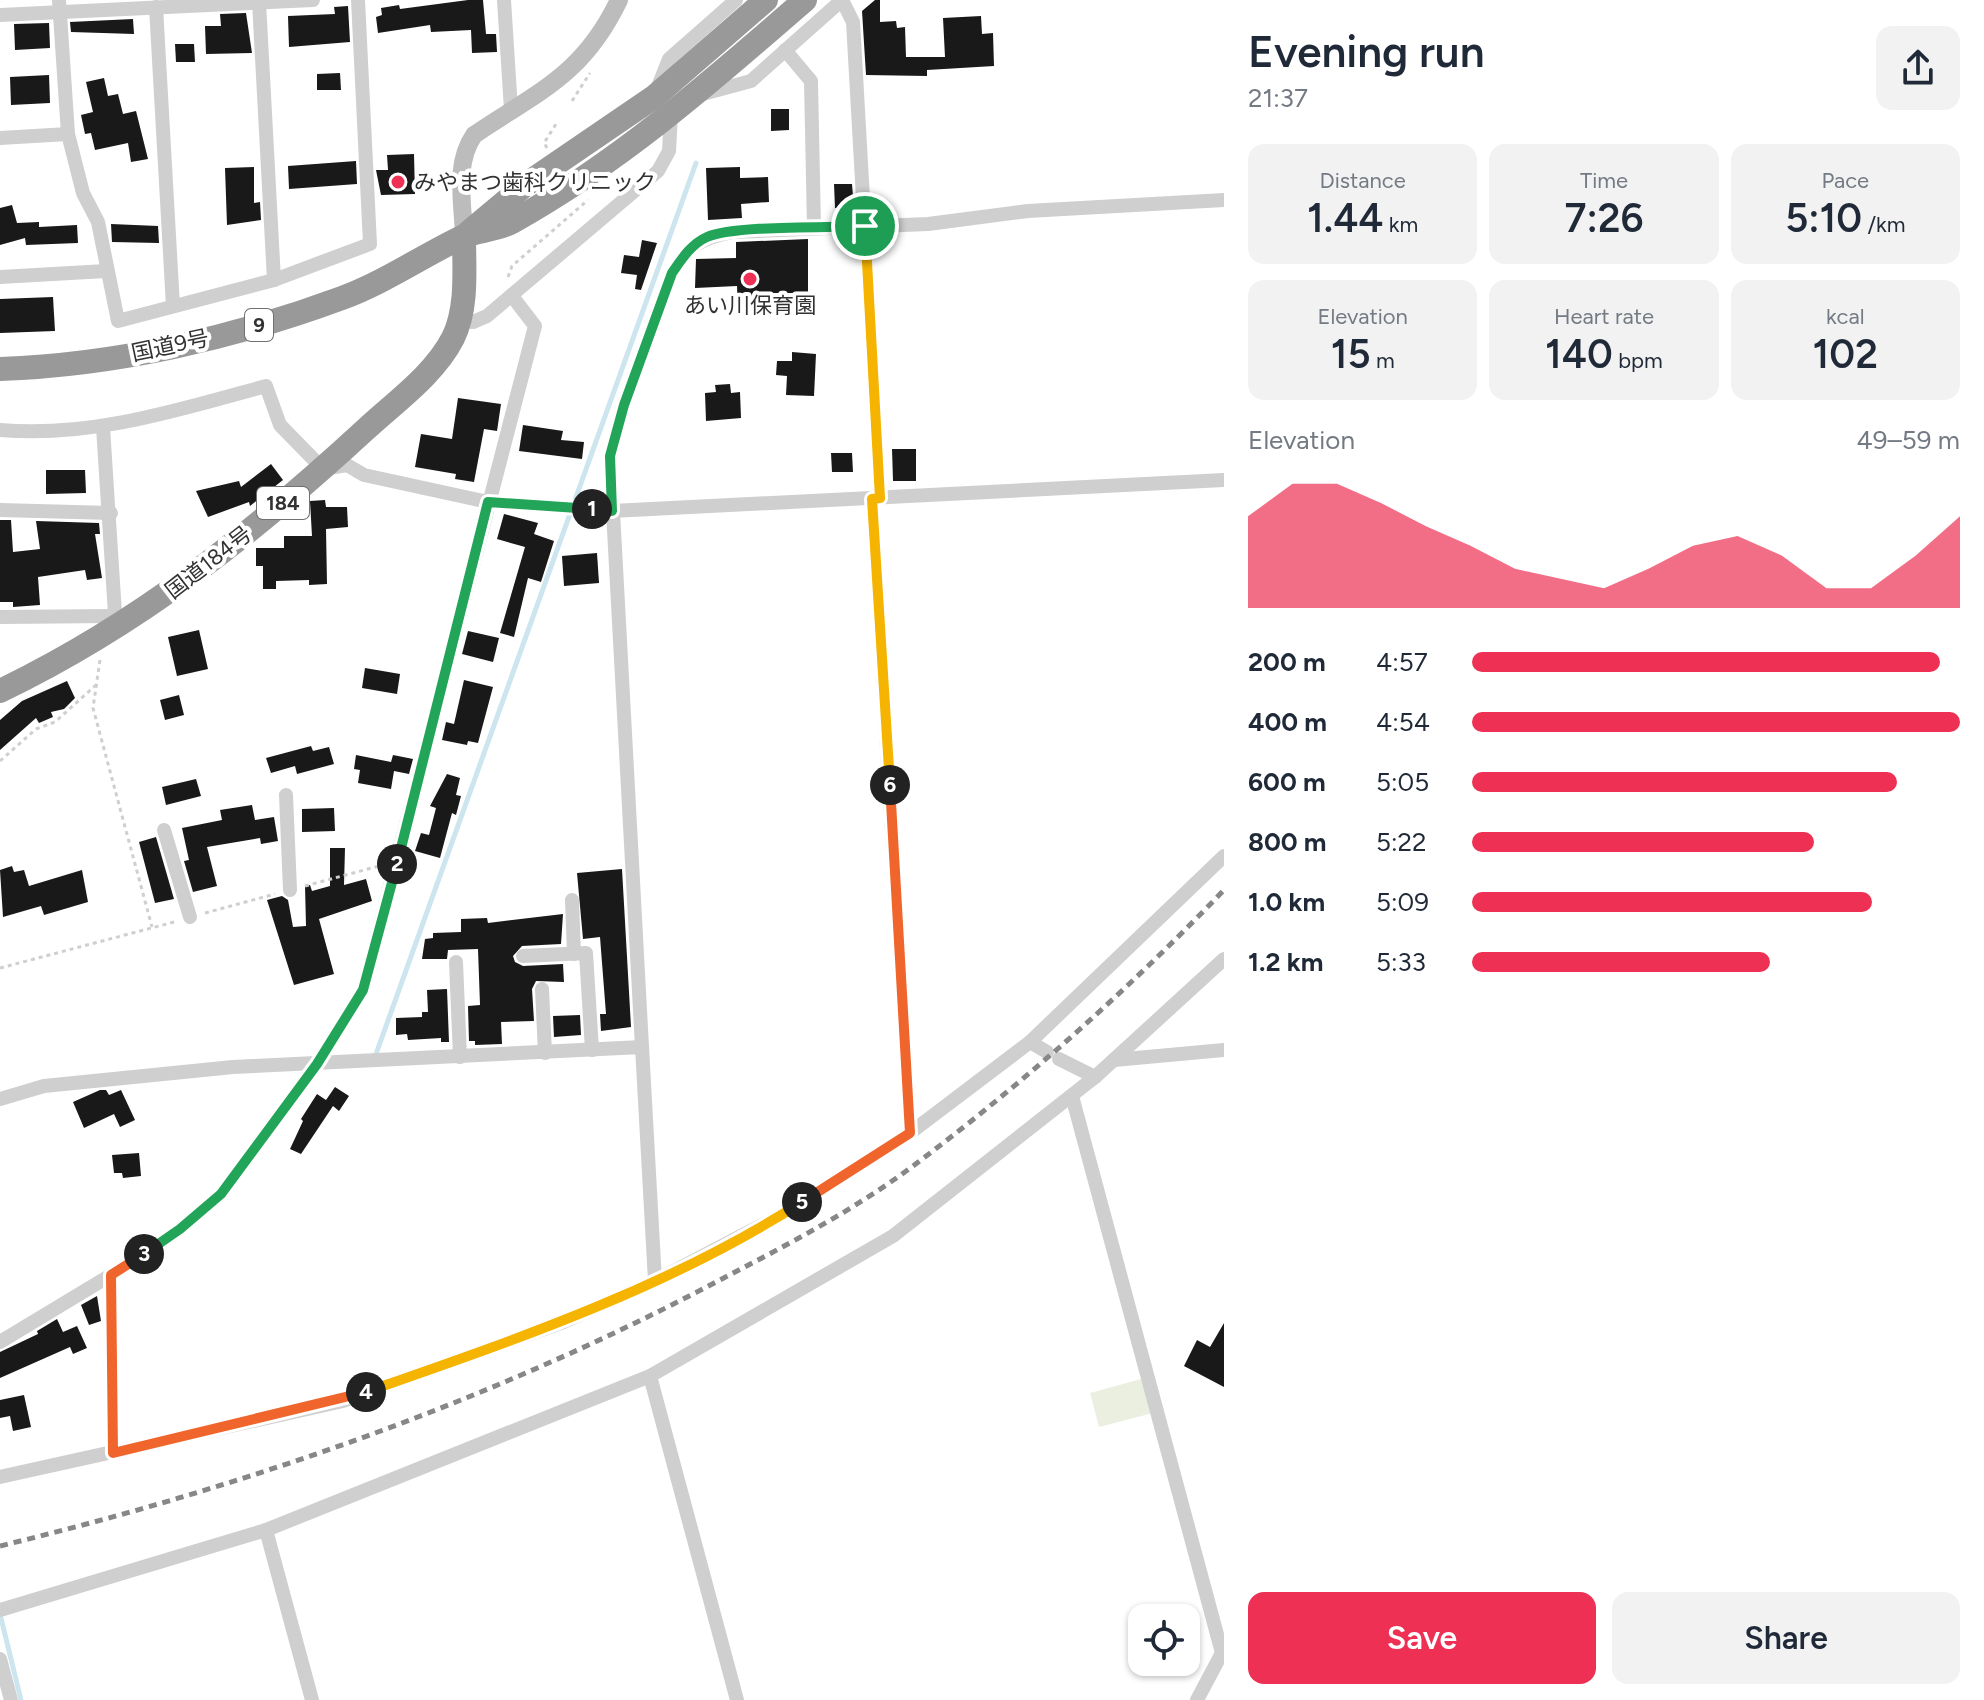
<!DOCTYPE html>
<meta charset="utf-8">
<style>
body{margin:0;font-family:Figtree,"Noto Sans JP",sans-serif;background:#f2f2f3;color:#1f2937;height:100vh;display:flex;flex-direction:column;font-size:30px;white-space:nowrap}
*{box-sizing:border-box;margin:0}
p{font-size:26px;color:#747a83}
.icon{flex:none;width:44px;height:44px;fill:none;stroke:currentColor;stroke-width:2;stroke-linecap:round;stroke-linejoin:round}
.map{position:relative;flex:1;overflow:hidden}
.side{display:flex;flex-direction:column;background:#fff;width:760px}
.side>*{flex:none}
.controls{position:absolute;left:1128px;top:1604px;display:grid;gap:16px}
.controls a{display:grid;place-items:center;width:72px;height:72px;border-radius:16px;background:#fff;box-shadow:0 2px 6px #0004;font-size:40px}
.pin{position:absolute;display:grid;place-items:center;width:68px;height:68px;color:#fff;margin:-34px;border:4px solid #fff;border-radius:50%;box-shadow:0 2px 8px #0007}
.km{position:absolute;width:40px;height:40px;margin:-20px;border-radius:50%;background:#222;color:#fff;font-size:22px;line-height:40px;text-align:center}
.round{display:grid;place-items:center;flex:none;width:84px;height:84px;border-radius:16px;background:#f2f2f3}
.summary{display:flex;align-items:center;justify-content:space-between;height:136px;padding:0 24px}
h1{font-size:44px;font-weight:600;line-height:60px}
.figures{display:grid;grid-template-columns:repeat(3,1fr);gap:12px;height:136px;padding:8px 24px}
.figures div{display:grid;align-content:center;border-radius:16px;background:#f2f2f3;text-align:center}
.figures b{font-size:40px;font-weight:600}
.figures small{font-size:22px;font-weight:400}
.figures p{font-size:22px}
.chart{height:224px;padding:16px 24px}
.chart p{display:flex;justify-content:space-between}
.chart svg{width:100%;height:144px;margin-top:8px;fill:#ed3054;opacity:.7}
.cta{display:flex;gap:16px;margin-top:auto;padding:16px 24px}
.cta a{flex:1;height:92px;border-radius:16px;background:#ed3054;color:#fff;font-size:32px;font-weight:600;line-height:92px;text-align:center}
.cta a+a{background:#f2f2f3;color:#1f2937}
ul{padding:0 24px;list-style:none;font-size:26px}
li{display:grid;grid-template-columns:128px 96px 1fr;align-items:center;height:60px}
li i{height:20px;border-radius:10px;background:#ed3054}
main{display:flex;flex:1;min-height:0}
.map>svg:first-child{display:block}
.green{fill:#eaefe0}
.lines{fill:none;stroke-linecap:round;stroke-linejoin:round}
.stream{stroke:#cce5ef;stroke-width:5}
.building{fill:#191919}
.path{stroke:#cfcfcf;stroke-width:3;stroke-dasharray:4 4;stroke-linecap:butt}
.street{stroke:#cfcfcf;stroke-width:14}
.secondary{stroke:#bcbcbc;stroke-width:18}
.highway{stroke:#999;stroke-width:24}
.rail{stroke:#878787;stroke-width:5;stroke-dasharray:8 6;stroke-linecap:butt}
.split-1-casing{stroke:#fff;stroke-width:16}
.split-2-casing{stroke:#fff;stroke-width:16}
.split-3-casing{stroke:#fff;stroke-width:16}
.split-4-casing{stroke:#fff;stroke-width:16}
.split-5-casing{stroke:#fff;stroke-width:16}
.split-6-casing{stroke:#fff;stroke-width:16}
.split-7-casing{stroke:#fff;stroke-width:16}
.split-1{stroke:#22a559;stroke-width:10}
.split-2{stroke:#22a559;stroke-width:10}
.split-3{stroke:#22a559;stroke-width:10}
.split-4{stroke:#f0652b;stroke-width:10}
.split-5{stroke:#f5b400;stroke-width:10}
.split-6{stroke:#f0652b;stroke-width:10}
.split-7{stroke:#f5b400;stroke-width:10}
.poi-dot{fill:#ed3054;stroke:#fff;stroke-width:3}
.labels{text-anchor:middle;stroke-width:8;stroke-linejoin:round;paint-order:stroke}
.shield{fill:#fff;stroke:#707070;stroke-width:2}
.shield-label{font-size:20px;font-weight:bold;fill:#323232}
.poi-label{font-size:22px;fill:#323232;stroke:#fff;text-anchor:start}
.street-label{font-size:22px;fill:#323232;stroke:#fff}
</style>
<main>
<div class="map">
<svg width="1224" height="1700" viewBox="0 0 1224 1700">
<rect width="100%" height="100%" fill="#fff"/>
<polygon class="green" points="1141,1379 1153,1413 1099,1427 1090,1393"/>
<g class="lines">
<g class="stream">
<polyline points="376,1054 696,163"/>
<polyline points="0,1614 21,1700"/>
</g>
</g>
<g class="building">
<polygon points="468,0 483,0 486,34 496,34 497,52 472,53 471,30 431,32 430,25 378,33 376,17 382,15 381,8 399,5 400,9"/>
<polygon points="875,0 880,0 880,22 896,21 897,28 905,27 906,57 945,57 943,18 981,16 982,34 993,33 994,66 927,70 927,76 866,75 862,11"/>
<polygon points="348,6 350,42 289,47 288,16 335,14 334,7"/>
<polygon points="246,13 252,53 206,54 205,26 221,26 220,14"/>
<polygon points="133,19 134,34 71,32 70,22"/>
<polygon points="49,23 50,48 15,50 14,24"/>
<polygon points="175,44 194,44 195,62 176,62"/>
<polygon points="340,73 341,90 317,90 317,74"/>
<polygon points="49,75 50,103 11,105 10,77"/>
<polygon points="104,78 108,96 118,94 123,114 136,111 148,159 131,162 128,143 95,150 91,133 85,134 81,115 93,112 86,82"/>
<polygon points="771,109 789,109 789,130 771,131"/>
<polygon points="414,154 415,194 381,195 376,170 388,170 387,155"/>
<polygon points="356,161 357,184 289,189 288,166"/>
<polygon points="254,167 254,203 260,202 261,220 227,225 225,168"/>
<polygon points="740,167 740,178 768,177 769,202 741,204 742,218 708,220 706,168"/>
<polygon points="834,184 852,184 854,208 835,208"/>
<polygon points="12,205 17,223 39,222 39,227 77,225 78,243 26,245 25,238 0,245 0,208"/>
<polygon points="111,224 158,226 159,243 112,242"/>
<polygon points="808,239 808,309 738,311 737,286 695,288 696,259 736,258 736,242"/>
<polygon points="642,240 657,243 641,290 635,289 637,275 621,273 624,255 639,257"/>
<polygon points="53,297 55,331 0,333 0,299"/>
<polygon points="792,352 816,354 814,396 786,395 787,376 776,375 777,361 792,361"/>
<polygon points="730,384 731,393 740,392 741,418 706,421 705,393 716,392 715,385"/>
<polygon points="458,398 501,404 497,431 484,429 474,482 455,479 456,474 415,467 421,434 452,439"/>
<polygon points="523,425 563,431 561,440 584,442 582,459 519,451"/>
<polygon points="892,449 916,449 916,481 893,481"/>
<polygon points="831,453 852,453 853,472 832,472"/>
<polygon points="271,464 283,480 250,506 249,502 208,517 196,491 239,481 241,487"/>
<polygon points="46,470 85,470 86,493 46,494"/>
<polygon points="325,500 326,507 347,507 348,527 326,529 327,584 309,585 309,580 276,581 276,589 263,589 263,566 256,566 256,548 284,548 284,536 312,536 310,501"/>
<polygon points="504,514 538,523 534,534 554,541 541,582 528,578 514,637 500,633 525,547 497,539"/>
<polygon points="0,520 11,520 13,552 40,549 36,521 99,523 100,534 95,534 102,578 87,580 85,570 38,577 40,605 13,607 13,602 0,602"/>
<polygon points="597,553 599,583 564,586 562,556"/>
<polygon points="199,630 208,669 177,676 168,637"/>
<polygon points="468,631 499,638 493,662 462,654"/>
<polygon points="365,668 400,674 397,694 362,688"/>
<polygon points="464,680 493,687 478,743 468,741 467,745 442,740 446,722 454,724"/>
<polygon points="67,681 75,698 64,709 51,712 53,717 39,723 36,718 0,750 0,720 22,701"/>
<polygon points="179,695 184,715 165,720 160,700"/>
<polygon points="311,746 313,751 329,747 334,764 297,774 295,766 271,773 266,758"/>
<polygon points="356,755 391,762 393,755 413,759 409,774 394,771 391,789 358,783 360,770 354,769"/>
<polygon points="447,774 460,778 456,795 461,796 456,815 452,813 440,858 415,851 421,833 429,835 436,808 430,806"/>
<polygon points="196,779 201,796 166,805 162,787"/>
<polygon points="252,805 255,820 274,817 278,841 261,844 260,838 207,847 217,886 193,892 184,861 189,860 182,828 222,820 220,810"/>
<polygon points="334,808 335,831 302,832 302,809"/>
<polygon points="156,837 174,899 155,903 139,842"/>
<polygon points="330,848 345,848 344,885 366,879 372,901 319,919 334,974 294,985 267,900 282,896 288,900 293,927 306,926 305,886 310,885 312,891 330,886"/>
<polygon points="12,866 14,872 24,870 29,886 82,870 88,902 44,915 41,906 3,917 0,870"/>
<polygon points="622,869 631,1027 601,1031 600,1014 606,1014 600,937 583,939 577,873"/>
<polygon points="563,914 561,944 522,946 513,956 515,962 523,966 563,964 564,982 536,981 532,989 534,1021 501,1022 502,1044 475,1045 475,1041 469,1041 468,1006 480,1005 478,949 448,950 447,959 422,959 425,939 433,938 433,933 461,932 461,919 487,918 488,923"/>
<polygon points="447,989 449,1042 441,1042 441,1038 408,1040 407,1034 396,1035 396,1018 422,1017 422,1012 428,1012 427,990"/>
<polygon points="580,1015 581,1035 554,1037 553,1016"/>
<polygon points="335,1087 349,1096 339,1111 333,1106 301,1154 290,1149 303,1121 301,1119 317,1094 326,1100"/>
<polygon points="100,1090 106,1090 109,1095 121,1090 135,1120 120,1127 114,1114 84,1128 73,1102"/>
<polygon points="139,1153 141,1176 123,1178 122,1173 114,1173 112,1155"/>
<polygon points="97,1296 101,1321 89,1325 81,1305"/>
<polygon points="57,1319 63,1332 77,1326 87,1348 73,1354 70,1347 0,1378 0,1352 38,1334 37,1331"/>
<polygon points="1224,1323 1224,1387 1184,1366 1197,1340 1210,1347"/>
<polygon points="24,1395 31,1427 13,1431 10,1416 0,1418 0,1400"/>
</g>
<g class="lines">
<g class="path">
<polyline points="572,101 590,73"/>
<polyline points="547,148 544,143 558,121"/>
<polyline points="508,277 512,266 588,200"/>
<polyline points="100,660 93,708 152,927"/>
<polyline points="0,761 36,729 55,722 96,685"/>
<polyline points="305,886 379,866"/>
<polyline points="205,913 275,894"/>
<polyline points="0,968 178,921"/>
</g>
<g class="street">
<polyline points="59,0 68,134 83,193 98,222 118,321 274,280 370,244 358,0"/>
<polyline points="504,0 511,110"/>
<polyline points="842,0 853,22 880,498"/>
<polyline points="259,2 274,280"/>
<polyline points="156,7 173,306"/>
<polyline points="0,15 313,0"/>
<polyline points="785,50 811,81 814,228"/>
<polyline points="657,89 669,59 736,0"/>
<polyline points="699,95 751,81 842,0"/>
<polyline points="0,138 68,134"/>
<polyline points="0,277 106,271"/>
<polyline points="460,321 473,322 487,316 658,171 669,151 671,114"/>
<polyline points="103,427 116,629"/>
<path d="M0 430C91 438 178 410 266 386L280 425 323 469 347 465 364 475 488 502 612 511 1224 480"/>
<polyline points="872,499 910,1133"/>
<polyline points="0,510 111,513"/>
<polyline points="0,617 115,616"/>
<polyline points="286,795 290,890"/>
<polyline points="164,830 190,917"/>
<polyline points="572,900 574,954"/>
<polyline points="523,956 586,953 592,1050"/>
<polyline points="456,962 460,1057"/>
<polyline points="542,989 545,1053"/>
<polyline points="1030,1042 1047,1052"/>
<path d="M642 1047 610 456 624 405 672 273C690 246 700 238 732 232L928 224 1028 211 1224 200"/>
<polyline points="1059,1059 1095,1077"/>
<polyline points="1114,1060 1224,1050"/>
<polyline points="1072,1096 1222,1653"/>
<polyline points="0,1099 44,1086 233,1067 642,1047 655,1281"/>
<polyline points="111,1275 113,1453"/>
<polyline points="0,1342 111,1275 180,1229 221,1194 317,1064 363,990 535,326 512,296"/>
<polyline points="650,1376 737,1700"/>
<polyline points="0,1477 343,1401 561,1323 655,1281 783,1214 910,1133 1030,1042 1224,856"/>
<polyline points="266,1530 312,1700"/>
<polyline points="0,1610 266,1530 650,1376 893,1236 1095,1077 1224,959"/>
<polyline points="0,1659 11,1700"/>
<polyline points="1197,1700 1224,1649"/>
</g>
<path class="secondary" d="M464 236C463 202 454 164 474 135 539 91 583 75 619 0"/>
<g class="highway">
<polyline points="469,232 525,185 654,97 766,0"/>
<path d="M0 369C115 365 234 338 342 298 383 283 421 257 460 238 476 230 496 231 512 222 620 162 713 80 805 0"/>
<path d="M0 691C139 624 252 534 365 430 395 402 434 375 453 338 468 308 464 268 464 236"/>
</g>
<path class="rail" d="M0 1546C248 1486 491 1401 716 1282 785 1246 855 1210 917 1163 1026 1081 1130 988 1224 890"/>
</g>
<g class="lines">
<g class="split-1-casing">
<path id="split-1" d="M592 509 612 511 610 456 624 405 672 273C681 260 691 244 707 237 736 225 829 228 865 226"/>
</g>
<g class="split-2-casing">
<polyline id="split-2" points="397,864 488,502 592,509"/>
</g>
<g class="split-3-casing">
<polyline id="split-3" points="144,1254 180,1229 221,1194 317,1064 363,990 397,864"/>
</g>
<g class="split-4-casing">
<polyline id="split-4" points="144,1254 111,1275 113,1453 366,1392"/>
</g>
<g class="split-5-casing">
<path id="split-5" d="M366 1392C515 1340 668 1288 802 1202"/>
</g>
<g class="split-6-casing">
<polyline id="split-6" points="802,1202 910,1133 890,785"/>
</g>
<g class="split-7-casing">
<polyline id="split-7" points="865,226 880,498 872,499 890,785"/>
</g>
<use href="#split-1" class="split-1"/>
<use href="#split-2" class="split-2"/>
<use href="#split-3" class="split-3"/>
<use href="#split-4" class="split-4"/>
<use href="#split-5" class="split-5"/>
<use href="#split-6" class="split-6"/>
<use href="#split-7" class="split-7"/>
</g>
<g class="poi-dot">
<circle cx="398" cy="182" r="8"/>
<circle cx="750" cy="279" r="8"/>
</g>
<g class="labels">
<g class="shield">
<rect x="245" y="309" width="28" height="32" rx="6"/>
<rect x="257" y="487" width="52" height="32" rx="6"/>
</g>
<g class="shield-label">
<text x="259" y="332">9</text>
<text x="283" y="510">184</text>
</g>
<g class="poi-label">
<text x="414" y="190">みやまつ歯科クリニック</text>
<text x="750" y="313" text-anchor="middle">あい川保育園</text>
</g>
<g class="street-label">
<text transform="translate(170 345) rotate(-12)" y="8">国道9号</text>
<text transform="translate(208 562) rotate(-38)" y="8">国道184号</text>
</g>
</g>
</svg>
<div class="controls">
<a><svg class="icon" aria-label="locate" viewBox="0 0 24 24"><circle cx="12" cy="12" r="6"/><path d="M12 2v4M12 18v4M2 12h4M18 12h4"/></svg></a>
</div>
<div class="pin" style="left:865px;top:226px;background:#1e9e55"><svg class="icon" aria-label="arrive" viewBox="0 0 24 24"><path d="M6 21V4h12l-3 4 3 4H6"/></svg></div>
<b class="km" style="left:592px;top:509px">1</b>
<b class="km" style="left:397px;top:864px">2</b>
<b class="km" style="left:144px;top:1254px">3</b>
<b class="km" style="left:366px;top:1392px">4</b>
<b class="km" style="left:802px;top:1202px">5</b>
<b class="km" style="left:890px;top:785px">6</b>
</div>
<section class="side">
<div class="summary"><div><h1>Evening run</h1><p>21:37</p></div><a class="round"><svg class="icon" aria-label="share" viewBox="0 0 24 24"><path d="M12 15V3M7 8l5-5 5 5M5 13v7h14v-7"/></svg></a></div>
<div class="figures">
<div><p>Distance</p><b>1.44<small> km</small></b></div>
<div><p>Time</p><b>7:26</b></div>
<div><p>Pace</p><b>5:10<small> /km</small></b></div>
</div>
<div class="figures">
<div><p>Elevation</p><b>15<small> m</small></b></div>
<div><p>Heart rate</p><b>140<small> bpm</small></b></div>
<div><p>kcal</p><b>102</b></div>
</div>
<div class="chart"><p><span>Elevation</span>49–59 m</p>
<svg viewBox="0 0 160 44" preserveAspectRatio="none"><path d="M0 44V16L10 6L20 6L30 12L40 19L50 25L60 32L70 35L80 38L90 32L100 25L110 22L120 28L130 38L140 38L150 28L160 16V44z"/></svg>
</div>
<ul>
<li><b>200 m</b>4:57<i style="width:96%"></i></li>
<li><b>400 m</b>4:54<i style="width:100%"></i></li>
<li><b>600 m</b>5:05<i style="width:87%"></i></li>
<li><b>800 m</b>5:22<i style="width:70%"></i></li>
<li><b>1.0 km</b>5:09<i style="width:82%"></i></li>
<li><b>1.2 km</b>5:33<i style="width:61%"></i></li>
</ul>
<div class="cta"><a>Save</a><a>Share</a></div>
</section>
</main>
